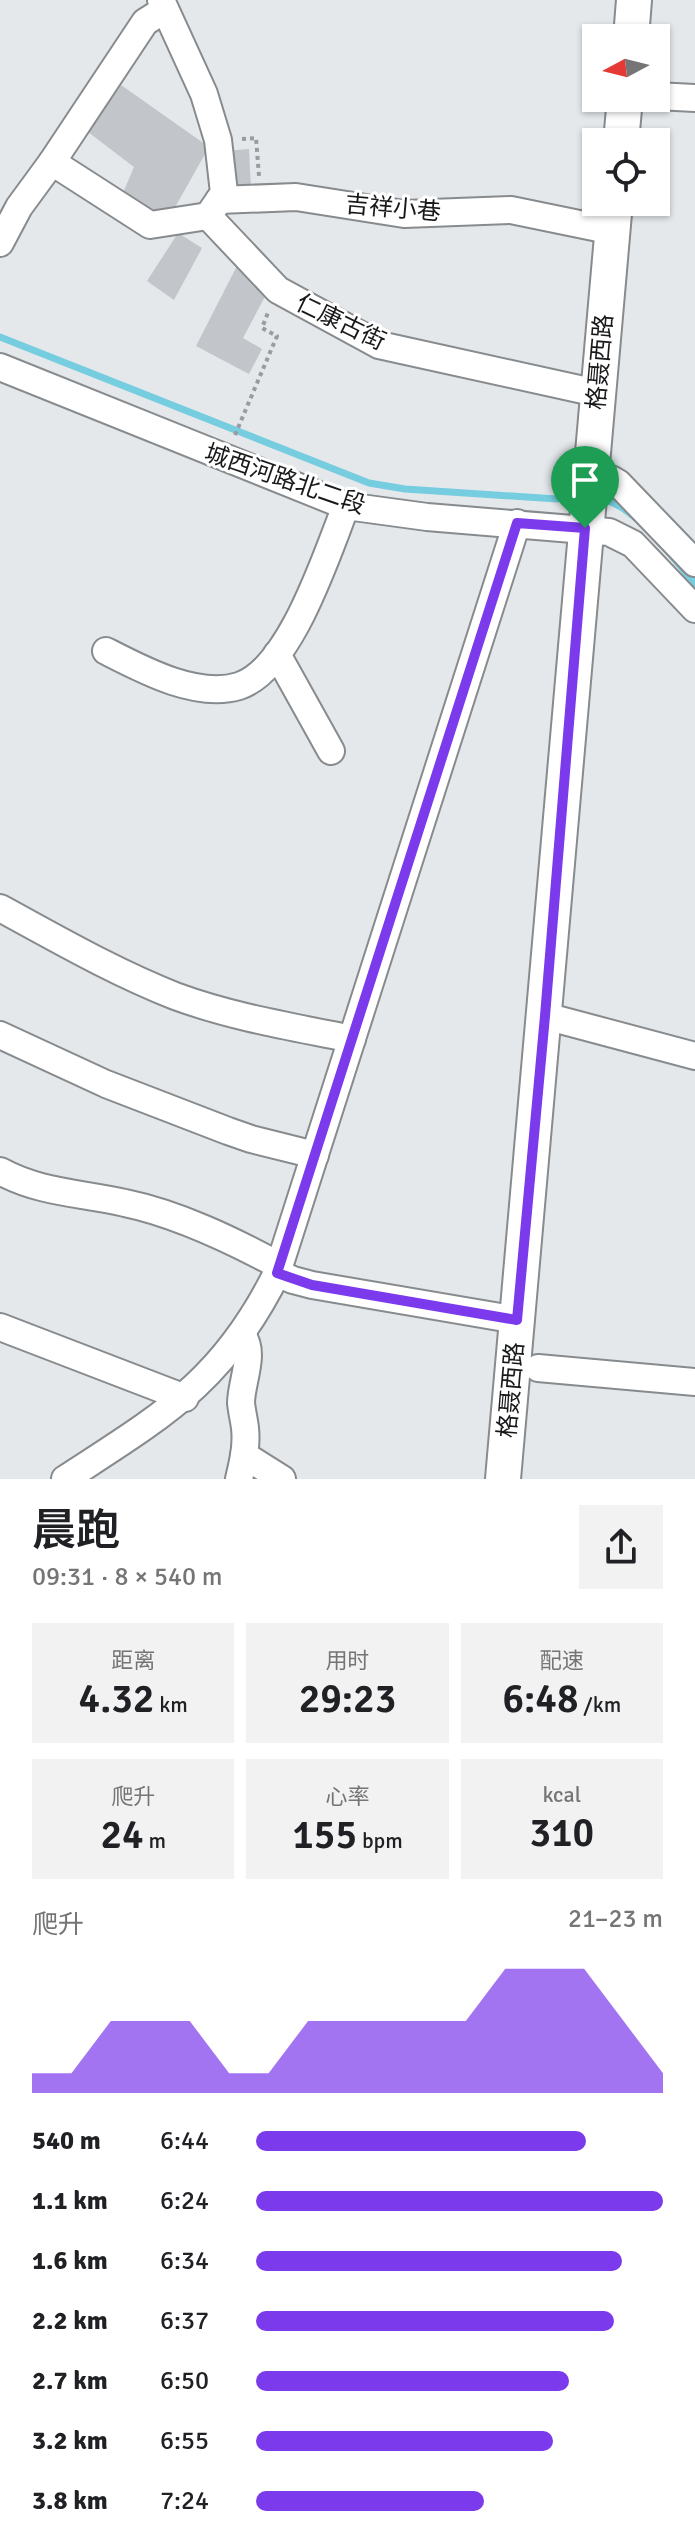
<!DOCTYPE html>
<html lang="zh">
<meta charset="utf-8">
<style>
body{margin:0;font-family:Signika,"Noto Sans SC",sans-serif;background:#f2f2f2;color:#202124;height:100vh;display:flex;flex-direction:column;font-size:30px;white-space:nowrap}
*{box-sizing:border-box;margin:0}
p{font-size:26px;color:#757577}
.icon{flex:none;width:44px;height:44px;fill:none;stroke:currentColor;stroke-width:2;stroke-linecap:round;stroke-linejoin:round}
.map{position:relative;height:1479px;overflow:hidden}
.sheet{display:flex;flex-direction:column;background:#fff;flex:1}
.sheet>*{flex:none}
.needle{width:52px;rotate:263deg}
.fabs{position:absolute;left:582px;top:24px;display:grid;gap:16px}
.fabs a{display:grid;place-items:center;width:88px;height:88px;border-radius:0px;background:#fff;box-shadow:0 2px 6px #0004;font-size:40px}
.pin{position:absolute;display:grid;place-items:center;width:68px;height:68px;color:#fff;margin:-82px -34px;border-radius:50% 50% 50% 0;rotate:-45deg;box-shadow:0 0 8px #0007}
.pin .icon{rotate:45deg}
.round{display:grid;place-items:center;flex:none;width:84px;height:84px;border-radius:0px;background:#f2f2f2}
.head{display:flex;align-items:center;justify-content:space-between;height:136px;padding:0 32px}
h1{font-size:44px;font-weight:600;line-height:60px}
.metrics{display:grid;grid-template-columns:repeat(3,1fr);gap:12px;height:136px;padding:8px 32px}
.metrics div{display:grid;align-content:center;border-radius:0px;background:#f2f2f2;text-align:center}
.metrics b{font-size:40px;font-weight:600}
.metrics small{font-size:22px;font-weight:400}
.metrics p{font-size:22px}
.chart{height:224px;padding:16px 32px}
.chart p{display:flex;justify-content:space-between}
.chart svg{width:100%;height:144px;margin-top:8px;fill:#7c3aed;opacity:.7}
ul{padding:0 32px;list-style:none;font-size:26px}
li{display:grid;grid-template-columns:128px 96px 1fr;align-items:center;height:60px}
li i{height:20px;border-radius:10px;background:#7c3aed}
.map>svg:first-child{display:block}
.water{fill:#76cddf}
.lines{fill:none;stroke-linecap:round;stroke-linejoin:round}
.stream{stroke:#76cddf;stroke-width:7}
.building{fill:#c2c5c9}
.minor-casing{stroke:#878b8e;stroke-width:30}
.major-casing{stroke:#878b8e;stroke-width:38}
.path{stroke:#999b9e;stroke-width:4;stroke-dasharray:4 4;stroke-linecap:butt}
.minor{stroke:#fff;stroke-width:26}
.major{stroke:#fff;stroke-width:34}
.route-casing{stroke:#fff;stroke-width:16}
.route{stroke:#7c3aed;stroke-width:10}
.labels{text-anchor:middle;stroke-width:6;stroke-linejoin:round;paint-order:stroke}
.street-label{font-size:24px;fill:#18191b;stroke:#fff}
</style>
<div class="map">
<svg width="695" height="1479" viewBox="0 0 695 1479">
<rect width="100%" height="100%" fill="#e4e8eb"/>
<path class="water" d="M614 493 695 574V588C671 562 640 517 607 504L608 494Z"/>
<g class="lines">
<polyline class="stream" points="0,337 369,483 405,489 557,499"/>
</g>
<g class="building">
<polygon points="121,85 209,147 169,218 123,193 134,167 88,132"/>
<polygon points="249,149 251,189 226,190 224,151"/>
<polygon points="178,233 202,248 174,300 147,281"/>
<polygon points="241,258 269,289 243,338 262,349 249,374 196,346"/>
</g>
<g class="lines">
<g class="minor-casing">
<g id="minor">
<polyline points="656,96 695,98"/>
<polyline points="52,162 145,22 164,10"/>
<polyline points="219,200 296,197 404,214 511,210 613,231"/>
<polyline points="208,216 278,290 379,345 597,393"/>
<polyline points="0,243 19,207 52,162 150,225 208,216 224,193 218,140 204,94 161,0"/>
<polyline points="0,367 346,506 427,517 609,532 633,544 695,609"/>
<polyline points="590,476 611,479 618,483 695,563"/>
<path d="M106 651C143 670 197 699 239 686 291 669 327 553 346 506"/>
<polyline points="277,654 331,751"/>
<path d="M0 908C57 939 114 972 175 996 232 1017 292 1027 352 1039"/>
<polyline points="545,1016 695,1056"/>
<polyline points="0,1035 106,1084 228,1131 251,1139 315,1155"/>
<path d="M0 1171C40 1193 82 1193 125 1203 178 1214 232 1240 280 1266"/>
<polyline points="277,1273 293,1280 312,1285 517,1320"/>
<polyline points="0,1327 185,1398"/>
<polyline points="538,1368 695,1382"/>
<polyline points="244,1455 282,1479"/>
<path d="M65 1479C163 1415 223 1382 277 1273L517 523"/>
<path d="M239 1479C243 1462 247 1446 245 1428 244 1420 242 1412 241 1403 241 1382 256 1353 242 1335"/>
</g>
</g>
<g class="major-casing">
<g id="major">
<polyline points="631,38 634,0"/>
<polyline points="621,142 625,98"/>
<path d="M503 1479C542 1053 575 627 615 202"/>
</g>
</g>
<g class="path">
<polyline points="242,139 256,138 259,176"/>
<polyline points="235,435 277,336 262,328 269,310"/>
</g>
<use href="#minor" class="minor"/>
<use href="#major" class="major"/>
</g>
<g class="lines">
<g class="route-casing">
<polygon id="route" points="517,523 585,528 545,1016 517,1320 312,1285 277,1273"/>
</g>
<use href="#route" class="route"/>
</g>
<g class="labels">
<g class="street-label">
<text transform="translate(393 208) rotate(5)" y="8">吉祥小巷</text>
<text transform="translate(341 322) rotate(26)" y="8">仁康古街</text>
<text transform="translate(600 362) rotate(-85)" y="8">格聂西路</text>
<text transform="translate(285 479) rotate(19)" y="8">城西河路北二段</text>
<text transform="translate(511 1390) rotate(-85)" y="8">格聂西路</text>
</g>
</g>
</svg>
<div class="fabs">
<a><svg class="needle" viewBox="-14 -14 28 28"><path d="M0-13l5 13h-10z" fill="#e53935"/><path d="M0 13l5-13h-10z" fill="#757577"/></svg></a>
<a><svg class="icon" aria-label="locate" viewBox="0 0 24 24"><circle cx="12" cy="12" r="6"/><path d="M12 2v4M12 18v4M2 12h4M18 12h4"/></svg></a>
</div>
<div class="pin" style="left:585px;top:528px;background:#1e9e55"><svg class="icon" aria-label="arrive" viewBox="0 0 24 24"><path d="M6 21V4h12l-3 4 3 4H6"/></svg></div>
</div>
<section class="sheet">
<div class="head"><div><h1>晨跑</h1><p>09:31 · 8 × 540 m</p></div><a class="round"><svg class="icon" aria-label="share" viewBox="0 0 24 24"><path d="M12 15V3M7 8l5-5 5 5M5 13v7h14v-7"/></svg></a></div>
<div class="metrics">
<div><p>距离</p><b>4.32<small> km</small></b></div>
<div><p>用时</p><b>29:23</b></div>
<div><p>配速</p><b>6:48<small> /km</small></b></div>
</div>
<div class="metrics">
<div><p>爬升</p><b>24<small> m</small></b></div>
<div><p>心率</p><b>155<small> bpm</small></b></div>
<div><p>kcal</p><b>310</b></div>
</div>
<div class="chart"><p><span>爬升</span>21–23 m</p>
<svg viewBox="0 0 160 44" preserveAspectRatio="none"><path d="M0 44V38L10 38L20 22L30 22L40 22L50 38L60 38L70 22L80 22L90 22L100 22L110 22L120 6L130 6L140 6L150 22L160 38V44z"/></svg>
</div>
<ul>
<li><b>540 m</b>6:44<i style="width:81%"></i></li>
<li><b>1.1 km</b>6:24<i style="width:100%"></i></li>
<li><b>1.6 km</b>6:34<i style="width:90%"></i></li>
<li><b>2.2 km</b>6:37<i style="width:88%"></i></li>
<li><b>2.7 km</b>6:50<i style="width:77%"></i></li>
<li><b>3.2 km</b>6:55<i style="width:73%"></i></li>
<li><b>3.8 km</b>7:24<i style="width:56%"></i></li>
</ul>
</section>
